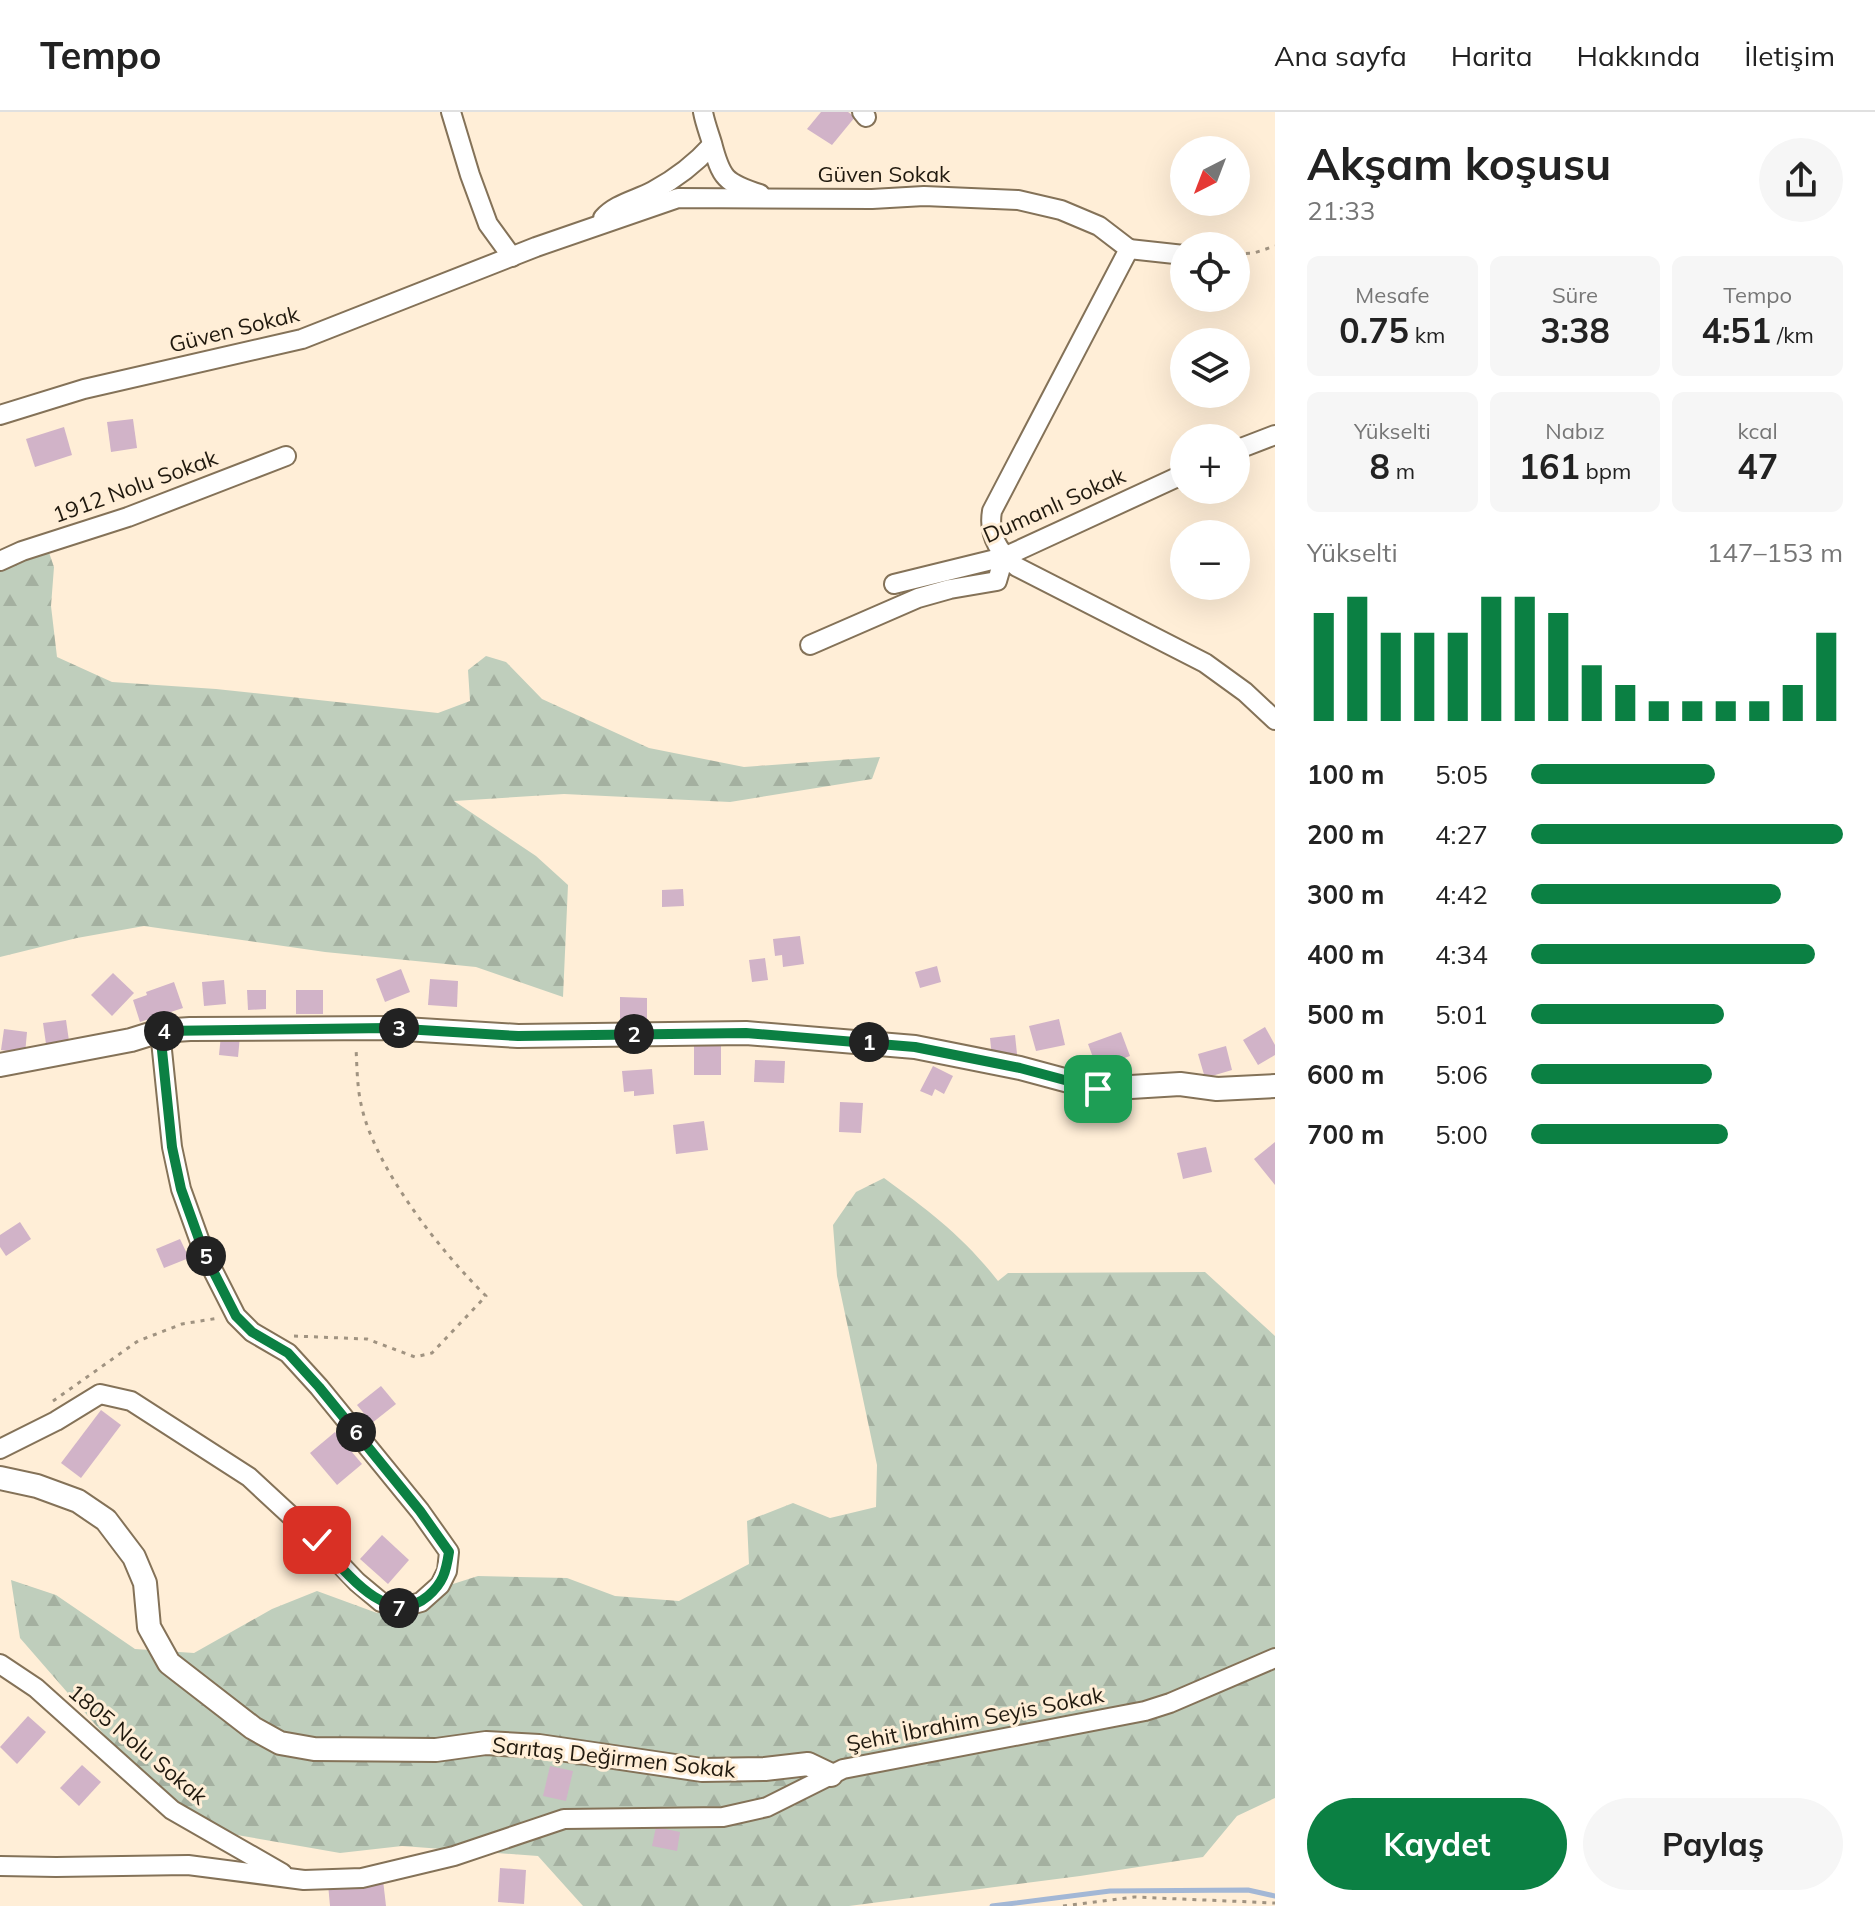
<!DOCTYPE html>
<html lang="tr">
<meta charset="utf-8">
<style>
body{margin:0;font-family:Mulish,sans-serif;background:#f6f6f6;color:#222;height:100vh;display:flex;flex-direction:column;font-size:30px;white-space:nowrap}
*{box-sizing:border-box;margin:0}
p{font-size:26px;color:#767676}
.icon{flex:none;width:44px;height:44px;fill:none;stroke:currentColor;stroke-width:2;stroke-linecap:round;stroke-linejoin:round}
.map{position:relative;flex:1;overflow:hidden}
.side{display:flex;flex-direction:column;background:#fff;width:600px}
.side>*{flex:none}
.needle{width:52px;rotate:222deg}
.buttons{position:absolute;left:1170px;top:24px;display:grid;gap:16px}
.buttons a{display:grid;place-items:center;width:80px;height:80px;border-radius:50%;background:#fff;box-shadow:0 8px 32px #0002;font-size:40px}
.pin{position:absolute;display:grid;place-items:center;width:68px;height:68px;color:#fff;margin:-34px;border-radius:16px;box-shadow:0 4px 12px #0006}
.km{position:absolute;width:40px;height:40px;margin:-20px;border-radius:50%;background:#222;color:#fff;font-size:22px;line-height:40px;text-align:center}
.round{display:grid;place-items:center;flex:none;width:84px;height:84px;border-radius:42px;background:#f6f6f6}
.summary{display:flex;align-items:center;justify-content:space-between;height:136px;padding:0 32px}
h1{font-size:44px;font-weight:700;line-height:60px}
.figures{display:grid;grid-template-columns:repeat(3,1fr);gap:12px;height:136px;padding:8px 32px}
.figures div{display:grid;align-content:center;border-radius:12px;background:#f6f6f6;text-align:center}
.figures b{font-size:34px;font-weight:700}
.figures small{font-size:22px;font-weight:400}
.figures p{font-size:22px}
.chart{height:224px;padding:16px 32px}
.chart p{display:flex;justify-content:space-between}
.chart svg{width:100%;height:144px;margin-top:8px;stroke:#0b8043;stroke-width:6}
.button{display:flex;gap:16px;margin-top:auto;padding:16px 32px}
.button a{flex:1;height:92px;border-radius:48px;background:#0b8043;color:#fff;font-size:32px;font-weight:700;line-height:92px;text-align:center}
.button a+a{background:#f6f6f6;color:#222}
ul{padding:0 32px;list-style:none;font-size:26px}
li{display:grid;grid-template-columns:128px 96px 1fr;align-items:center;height:60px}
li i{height:20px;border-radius:10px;background:#0b8043}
header{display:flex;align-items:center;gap:48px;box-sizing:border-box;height:112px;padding:0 40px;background:#fff;border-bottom:2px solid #e0e0e0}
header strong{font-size:38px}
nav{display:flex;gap:44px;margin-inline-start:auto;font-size:28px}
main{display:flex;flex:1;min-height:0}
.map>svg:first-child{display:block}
.forest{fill:url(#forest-firs)}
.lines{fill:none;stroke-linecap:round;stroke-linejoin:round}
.stream{stroke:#a3b7d5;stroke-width:5}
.building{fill:#d1b3c8}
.minor-casing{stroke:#847258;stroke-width:22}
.tertiary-casing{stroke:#847258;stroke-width:26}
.path{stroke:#a09381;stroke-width:3;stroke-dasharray:4 6;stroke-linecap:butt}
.minor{stroke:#fff;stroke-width:18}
.tertiary{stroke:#fff;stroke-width:22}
.route-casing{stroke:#fff;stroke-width:16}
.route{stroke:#0b8043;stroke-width:10}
.labels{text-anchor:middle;stroke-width:6;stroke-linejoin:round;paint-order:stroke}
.street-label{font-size:22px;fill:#20190e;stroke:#ffeed7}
</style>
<header>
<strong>Tempo</strong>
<nav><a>Ana sayfa</a><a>Harita</a><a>Hakkında</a><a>İletişim</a></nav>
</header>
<main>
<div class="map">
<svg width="1275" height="1794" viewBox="0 0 1275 1794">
<defs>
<pattern id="forest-firs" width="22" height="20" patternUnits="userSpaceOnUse" patternTransform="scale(2)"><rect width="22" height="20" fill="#bfcebc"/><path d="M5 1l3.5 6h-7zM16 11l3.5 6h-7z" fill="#a4b0a0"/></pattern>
</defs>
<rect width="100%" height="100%" fill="#ffeed7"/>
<g class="forest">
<polygon points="44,426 54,455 51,494 57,545 112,570 216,577 438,601 470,589 468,558 486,544 506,550 542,587 649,636 744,655 880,645 872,667 730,690 564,682 454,689 536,744 568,773 563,885 476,855 325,840 144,814 77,826 0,845 0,439"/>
<path d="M884 1066C929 1099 963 1124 998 1169L1008 1161 1205 1160 1275 1224V1686L1237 1704 1203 1745 1080 1764 849 1794H583L538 1744 402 1734 340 1741 237 1723 154 1680 20 1526 11 1468 56 1483 135 1537 194 1541 272 1497 317 1479 377 1501 431 1479 478 1464 567 1466 615 1484 679 1489 749 1452 747 1409 793 1391 830 1406 876 1395 877 1353 837 1164 833 1113 856 1080Z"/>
</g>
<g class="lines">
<polyline class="stream" points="992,1794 1110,1779 1248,1778 1275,1784"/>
</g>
<g class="building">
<polygon points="821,0 848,0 855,5 832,33 807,17"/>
<polygon points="133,307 137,336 111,340 107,310"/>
<polygon points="64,315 72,343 35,355 26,327"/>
<polygon points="683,777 684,794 662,795 662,778"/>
<polygon points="800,824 804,852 783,855 782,843 775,844 773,827"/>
<polygon points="765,846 768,868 752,870 749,848"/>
<polygon points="937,854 941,870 920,876 915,860"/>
<polygon points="401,857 410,880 385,890 376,867"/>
<polygon points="113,861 134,881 112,904 91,883"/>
<polygon points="430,867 458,869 457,895 428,893"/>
<polygon points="224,868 226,892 204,894 202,870"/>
<polygon points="174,870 183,896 140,910 133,888 147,883 146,880"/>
<polygon points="247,878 266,878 266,897 248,898"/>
<rect x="296" y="878" width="27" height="24"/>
<polygon points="620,885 647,886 647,916 620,915"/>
<polygon points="1059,907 1065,933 1036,939 1029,914"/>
<polygon points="66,908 69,929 46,932 43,911"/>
<polygon points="1265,915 1275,933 1275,943 1258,953 1243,928"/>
<polygon points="4,917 27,920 25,942 1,938"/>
<polygon points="1121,920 1130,944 1097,956 1088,932"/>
<polygon points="221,923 240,924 238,945 219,943"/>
<polygon points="1015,923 1017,942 992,945 990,926"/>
<rect x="694" y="933" width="27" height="30"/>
<polygon points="1226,934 1232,958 1205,966 1198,942"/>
<polygon points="755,948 785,949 784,971 754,970"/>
<polygon points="933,954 953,964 944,982 935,977 932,984 920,979"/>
<polygon points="652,957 654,982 634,984 634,979 624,980 622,959"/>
<polygon points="840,990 863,991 861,1021 839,1020"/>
<polygon points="704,1009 708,1038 676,1042 673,1013"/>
<polygon points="1275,1030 1275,1073 1254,1047"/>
<polygon points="1206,1035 1212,1060 1183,1067 1177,1041"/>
<polygon points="20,1110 31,1127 6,1144 0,1135 0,1123"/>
<polygon points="180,1127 189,1146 164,1156 156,1137"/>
<polygon points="381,1274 396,1292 372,1311 357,1293"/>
<polygon points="101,1298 121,1313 81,1366 61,1351"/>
<polygon points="335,1320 362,1352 337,1373 310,1341"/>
<polygon points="382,1423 409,1448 388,1472 360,1447"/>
<polygon points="28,1604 46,1620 17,1652 0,1635"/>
<polygon points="82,1653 101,1670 79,1694 60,1676"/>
<polygon points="550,1654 573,1659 566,1689 543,1684"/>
<polygon points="656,1715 680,1720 677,1739 652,1734"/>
<polygon points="500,1756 526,1758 524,1792 498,1790"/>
<polygon points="383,1768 386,1794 330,1794 328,1772"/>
</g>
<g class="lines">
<g class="minor-casing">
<g id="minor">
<polyline points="451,0 470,63 488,112 512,145"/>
<path d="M703 0C705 11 709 21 712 31 721 66 725 71 760 82"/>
<polyline points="862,0 866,5"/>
<path d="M603 106C615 92 636 88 653 79 675 67 695 52 712 33"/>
<polyline points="1129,137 1184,143"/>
<path d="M0 303 84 277 302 227 536 135 678 86 872 87 924 84 1018 88 1061 98 1099 114 1129 137 992 399C988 423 998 440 1017 455L1205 551 1245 580 1275 608"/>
<polyline points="1236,338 1275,323"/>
<polyline points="0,449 22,439 128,405 286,344"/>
<polyline points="894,472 1004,445 1184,362"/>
<polyline points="810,533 918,486 950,477 997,469 1004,445"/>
<polyline points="0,1337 56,1309 100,1282 131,1289 249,1365 317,1428 357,1470 381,1490 400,1496 421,1490 440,1473 447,1459 449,1440 420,1399 319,1275 288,1241 252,1220 236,1204 204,1141 181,1077 172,1035 160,919"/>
<polyline points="0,1552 36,1576 172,1698 282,1761"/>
<polyline points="0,1754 56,1755 188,1753 304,1768 362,1766 454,1744 564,1707 723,1705 767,1695 843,1657 1145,1599 1170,1591 1275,1546"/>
</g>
</g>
<g class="tertiary-casing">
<g id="tertiary">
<polyline points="0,953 131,928 160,919 190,917 388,916 518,924 746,921 915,935 1020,956 1098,977 1180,972 1217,977 1275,974"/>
<polyline points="0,1366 37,1374 78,1389 106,1408 134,1445 145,1471 149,1515 169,1551 253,1616 280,1631 314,1637 436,1638 486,1631 539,1634 702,1658 765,1657 808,1652 831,1663"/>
</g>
</g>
<g class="path">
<polyline points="1236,142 1254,141 1275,134"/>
<path d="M294 1224 367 1227 415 1245 432 1241 486 1184C440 1139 374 1055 361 992 357 974 357 954 356 936"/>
<polyline points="53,1289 138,1229 182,1212 219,1206"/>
<polyline points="1063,1794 1134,1785 1275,1791"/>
</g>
<use href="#minor" class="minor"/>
<use href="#tertiary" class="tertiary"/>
</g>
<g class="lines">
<g class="route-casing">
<path id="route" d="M317 1428C342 1455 387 1519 428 1484 443 1471 446 1460 449 1440L420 1399 319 1275 288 1241 252 1220 236 1204 204 1141 181 1077 172 1035 160 919 388 916 518 924 746 921 915 935 1020 956 1098 977"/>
</g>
<use href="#route" class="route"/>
</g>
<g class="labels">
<g class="street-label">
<text x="884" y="70">Güven Sokak</text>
<text transform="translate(234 217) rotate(-14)" y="8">Güven Sokak</text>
<text transform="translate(135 374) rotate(-20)" y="8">1912 Nolu Sokak</text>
<text transform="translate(1054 393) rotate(-24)" y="8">Dumanlı Sokak</text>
<text transform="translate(975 1607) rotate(-11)" y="8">Şehit İbrahim Seyis Sokak</text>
<text transform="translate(138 1632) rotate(40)" y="8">1805 Nolu Sokak</text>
<text transform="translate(614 1645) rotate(6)" y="8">Sarıtaş Değirmen Sokak</text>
</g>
</g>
</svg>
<div class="buttons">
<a><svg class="needle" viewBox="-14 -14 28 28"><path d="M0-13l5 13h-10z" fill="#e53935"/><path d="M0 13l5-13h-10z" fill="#767676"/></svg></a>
<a><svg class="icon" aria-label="locate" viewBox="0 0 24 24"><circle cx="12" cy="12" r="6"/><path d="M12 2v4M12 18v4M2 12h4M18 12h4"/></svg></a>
<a><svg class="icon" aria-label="layers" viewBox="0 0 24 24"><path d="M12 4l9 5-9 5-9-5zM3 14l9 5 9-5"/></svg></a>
<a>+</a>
<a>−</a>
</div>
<div class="pin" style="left:1098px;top:977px;background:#1e9e55"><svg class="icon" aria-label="arrive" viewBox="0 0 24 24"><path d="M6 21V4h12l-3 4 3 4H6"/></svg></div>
<div class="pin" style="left:317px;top:1428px;background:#d93025"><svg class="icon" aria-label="check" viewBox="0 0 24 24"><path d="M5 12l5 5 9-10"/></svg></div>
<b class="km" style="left:869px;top:930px">1</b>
<b class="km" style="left:634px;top:922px">2</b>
<b class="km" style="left:399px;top:916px">3</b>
<b class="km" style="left:164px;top:919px">4</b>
<b class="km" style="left:206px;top:1144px">5</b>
<b class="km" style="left:356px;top:1320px">6</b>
<b class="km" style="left:399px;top:1496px">7</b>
</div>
<section class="side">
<div class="summary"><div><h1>Akşam koşusu</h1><p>21:33</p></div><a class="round"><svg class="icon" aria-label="share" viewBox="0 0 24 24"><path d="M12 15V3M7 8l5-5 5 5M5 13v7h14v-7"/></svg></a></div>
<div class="figures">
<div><p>Mesafe</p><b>0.75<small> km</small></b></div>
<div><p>Süre</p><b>3:38</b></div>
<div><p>Tempo</p><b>4:51<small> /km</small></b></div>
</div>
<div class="figures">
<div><p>Yükselti</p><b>8<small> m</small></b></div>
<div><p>Nabız</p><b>161<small> bpm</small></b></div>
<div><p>kcal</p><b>47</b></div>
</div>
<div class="chart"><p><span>Yükselti</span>147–153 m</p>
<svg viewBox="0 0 160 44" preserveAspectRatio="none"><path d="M5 44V11M15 44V6M25 44V17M35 44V17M45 44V17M55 44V6M65 44V6M75 44V11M85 44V27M95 44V33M105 44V38M115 44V38M125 44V38M135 44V38M145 44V33M155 44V17"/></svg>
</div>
<ul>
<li><b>100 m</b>5:05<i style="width:59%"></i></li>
<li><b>200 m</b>4:27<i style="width:100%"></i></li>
<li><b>300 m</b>4:42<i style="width:80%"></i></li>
<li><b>400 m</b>4:34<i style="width:91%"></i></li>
<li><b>500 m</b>5:01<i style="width:62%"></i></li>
<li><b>600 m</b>5:06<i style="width:58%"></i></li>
<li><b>700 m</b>5:00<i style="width:63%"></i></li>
</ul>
<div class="button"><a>Kaydet</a><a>Paylaş</a></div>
</section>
</main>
